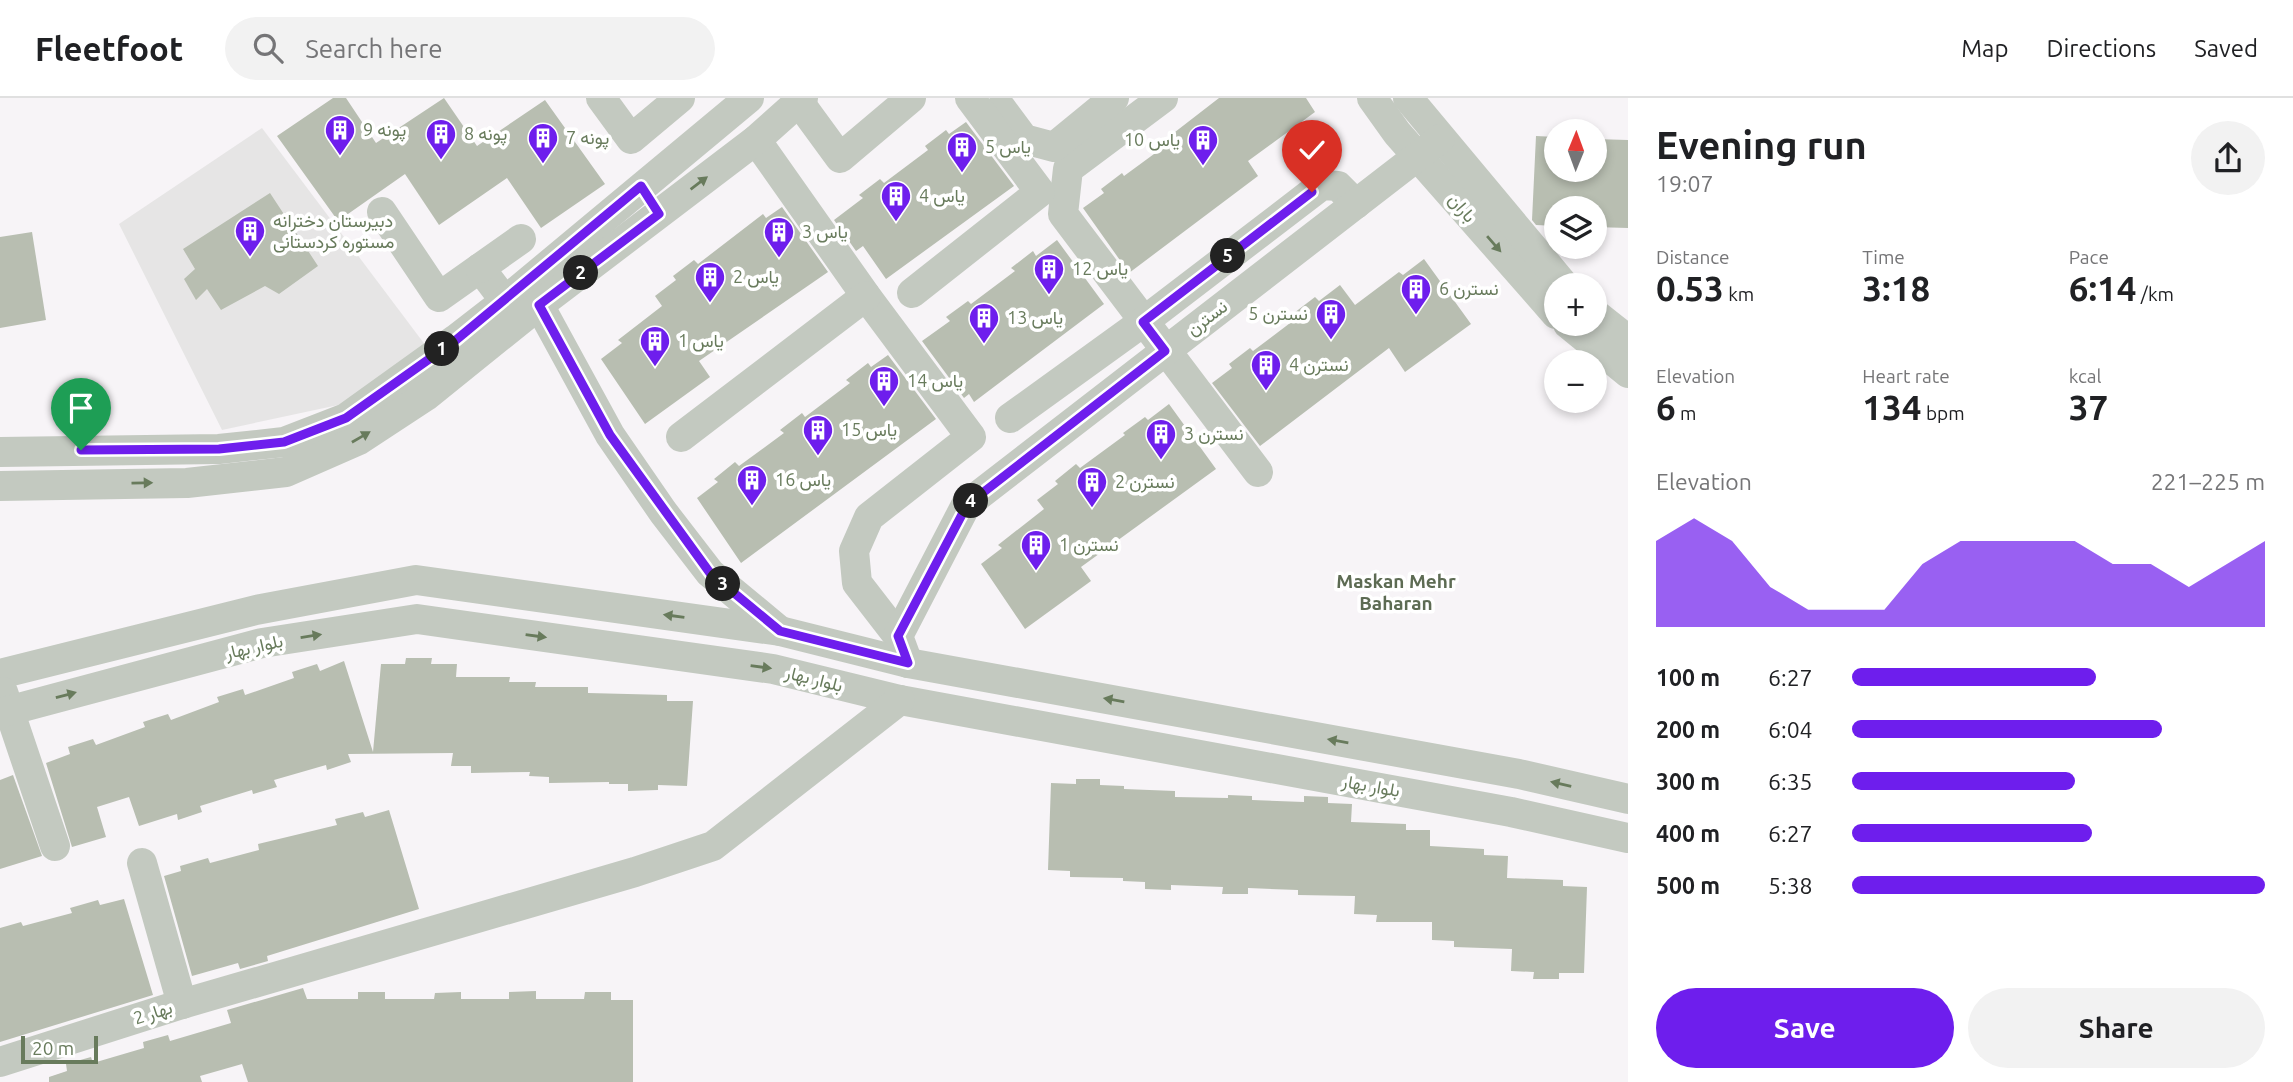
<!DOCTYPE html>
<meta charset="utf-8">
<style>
body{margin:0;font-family:Ubuntu,Vazirmatn,sans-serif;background:#f2f2f2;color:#202124;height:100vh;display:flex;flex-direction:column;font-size:26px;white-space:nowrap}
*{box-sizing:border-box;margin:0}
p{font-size:23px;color:#757577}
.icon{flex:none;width:38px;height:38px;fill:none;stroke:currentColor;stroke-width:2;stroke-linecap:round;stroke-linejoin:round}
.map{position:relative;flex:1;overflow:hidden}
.side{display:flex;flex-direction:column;background:#fff;width:665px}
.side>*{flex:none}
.needle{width:46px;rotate:1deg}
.buttons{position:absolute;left:1544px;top:21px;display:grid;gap:14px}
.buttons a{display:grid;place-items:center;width:63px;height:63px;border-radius:50%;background:#fff;box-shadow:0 4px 10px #0003;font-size:35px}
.scale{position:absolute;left:21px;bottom:18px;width:77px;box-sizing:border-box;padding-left:7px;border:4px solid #687b5c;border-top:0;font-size:19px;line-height:24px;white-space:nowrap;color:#687b5c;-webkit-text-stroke:5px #fff;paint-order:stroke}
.pin{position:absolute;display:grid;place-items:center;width:60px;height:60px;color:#fff;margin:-72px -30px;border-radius:50% 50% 50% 0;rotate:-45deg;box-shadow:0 0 7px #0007}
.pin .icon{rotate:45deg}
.km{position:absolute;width:35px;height:35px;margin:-18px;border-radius:50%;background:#222;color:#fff;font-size:19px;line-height:35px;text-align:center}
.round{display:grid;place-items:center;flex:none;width:74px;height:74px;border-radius:37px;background:#f2f2f2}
.head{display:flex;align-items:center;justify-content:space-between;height:119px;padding:0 28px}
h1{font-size:38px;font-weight:600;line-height:52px}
.figures{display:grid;grid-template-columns:repeat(3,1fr);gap:10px;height:119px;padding:7px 28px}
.figures div{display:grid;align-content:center}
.figures b{font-size:35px;font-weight:600}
.figures small{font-size:19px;font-weight:400}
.figures p{font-size:19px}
.chart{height:196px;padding:14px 28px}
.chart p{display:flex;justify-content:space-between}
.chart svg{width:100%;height:126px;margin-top:7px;fill:#6e1eed;opacity:.7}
.action{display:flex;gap:14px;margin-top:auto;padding:14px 28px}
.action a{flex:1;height:80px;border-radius:42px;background:#6e1eed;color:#fff;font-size:28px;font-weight:600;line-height:80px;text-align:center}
.action a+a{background:#f2f2f2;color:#202124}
ul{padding:0 28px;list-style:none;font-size:23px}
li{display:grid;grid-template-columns:112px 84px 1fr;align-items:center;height:52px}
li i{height:18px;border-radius:9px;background:#6e1eed}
header{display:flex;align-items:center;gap:42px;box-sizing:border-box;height:98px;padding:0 35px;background:#fff;border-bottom:2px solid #e0e0e0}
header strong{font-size:33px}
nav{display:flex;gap:38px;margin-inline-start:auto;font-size:24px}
.search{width:490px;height:63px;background:#f2f2f2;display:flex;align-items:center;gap:18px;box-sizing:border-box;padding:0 24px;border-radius:38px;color:#757577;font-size:26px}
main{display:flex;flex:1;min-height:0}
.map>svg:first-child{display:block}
.built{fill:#e6e5e5}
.building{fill:#b8beb1}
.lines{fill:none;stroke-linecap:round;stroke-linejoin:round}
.minor{stroke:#c3c9c0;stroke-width:30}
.oneway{fill:#687b5c}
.route-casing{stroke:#fff;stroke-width:14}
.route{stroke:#6e1eed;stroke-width:9}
.labels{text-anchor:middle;stroke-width:7;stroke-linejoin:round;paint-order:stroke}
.poi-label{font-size:18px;fill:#687b5c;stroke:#fff;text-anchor:start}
.street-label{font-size:18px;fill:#687b5c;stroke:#fff}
.neighbourhood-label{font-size:19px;font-weight:bold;fill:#5d6b53;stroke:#fff}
</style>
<header>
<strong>Fleetfoot</strong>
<div class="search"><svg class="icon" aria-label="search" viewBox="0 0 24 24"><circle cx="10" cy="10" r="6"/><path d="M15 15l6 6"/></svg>Search here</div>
<nav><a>Map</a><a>Directions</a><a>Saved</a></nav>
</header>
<main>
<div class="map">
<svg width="1628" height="984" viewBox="0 0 1628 984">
<rect width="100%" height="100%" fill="#f7f4f7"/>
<polygon class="built" points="262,30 426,248 343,306 222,332 119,126"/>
<g class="building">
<polygon points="333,0 346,0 376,45 444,0 477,48 545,2 605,86 541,130 507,80 439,127 405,76 338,123 277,38"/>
<polygon points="1219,0 1306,0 1315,14 1248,63 1258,78 1129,175 1083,110 1104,95 1101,91 1122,75 1124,78 1169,45 1166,41"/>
<polygon points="966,24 1014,88 886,181 863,148 856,153 834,122 863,100 859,97 880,81 884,85 928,52 925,48 946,32 949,36"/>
<polygon points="1536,38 1556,39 1556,72 1594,72 1594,41 1628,42 1628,130 1594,129 1594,110 1556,110 1556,128 1536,127 1532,122"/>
<polygon points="270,95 318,168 279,196 265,188 221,212 207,191 196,202 184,181 195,171 183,151"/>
<polygon points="782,109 828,174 699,263 710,279 645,326 601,261 622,245 618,242 662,208 655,198 676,182 673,178 694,162 698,166 763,116 766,120"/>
<polygon points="32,134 46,222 0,230 0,139"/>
<polygon points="1057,142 1104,206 974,304 969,296 964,300 922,243 950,223 946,219 968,203 971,206 1015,173 1011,170 1033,153 1036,158"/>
<polygon points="1424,161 1471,226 1405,274 1389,250 1260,348 1212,285 1232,270 1229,266 1250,250 1253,253 1298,219 1294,215 1315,199 1319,203 1340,187 1355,207 1399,174 1403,177"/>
<polygon points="888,257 936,321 741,465 697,400 718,384 714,381 735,364 739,368 784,335 780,332 802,315 805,319 850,285 846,282 868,265 871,269"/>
<polygon points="1169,306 1216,371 1081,469 1091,483 1025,531 981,466 1002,450 998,447 1044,411 1037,402 1058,386 1055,383 1076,366 1080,370 1125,337 1123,335 1145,319 1148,322"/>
<polygon points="406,560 432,560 431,566 457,566 456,579 510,579 509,584 536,584 535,589 588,589 588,595 667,597 667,603 693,603 687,688 658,687 658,692 628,693 628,686 609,686 609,684 549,685 549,679 529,678 530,674 471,675 471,668 451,668 453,655 348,656 351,664 327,672 326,667 274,682 277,689 253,696 252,692 200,708 202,714 178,722 177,716 139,728 129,699 97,709 106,739 72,749 46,665 70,656 68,649 93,641 96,647 145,629 143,624 168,616 171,622 219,604 217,599 243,591 245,597 294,580 292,574 317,566 320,573 344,563 373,654 381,566 405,566"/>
<polygon points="13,677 42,758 0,771 0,682"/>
<polygon points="1076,681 1100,681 1100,687 1124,688 1124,691 1175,693 1175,699 1228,700 1228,697 1252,698 1252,702 1304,704 1304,698 1328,699 1328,705 1352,706 1351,724 1406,726 1406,732 1430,732 1430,748 1484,751 1484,757 1508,758 1507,780 1563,782 1563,788 1587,789 1584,875 1559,875 1559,881 1533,881 1534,874 1511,873 1512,851 1454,849 1454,843 1432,842 1432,824 1376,824 1377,817 1354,816 1355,798 1298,797 1298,792 1248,790 1248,796 1222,796 1223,789 1171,787 1171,792 1145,791 1145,784 1123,783 1123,780 1070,779 1070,773 1048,772 1051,685 1076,686"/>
<polygon points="389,712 419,811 267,858 268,863 240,871 238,865 192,878 164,778 181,773 180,768 208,760 210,765 259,752 258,746 337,727 335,721 363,714 365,719"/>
<polygon points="124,801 153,897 0,944 0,830 21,824 23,828 72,815 70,810 98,802 100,807"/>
<polygon points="303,890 307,901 358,901 358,894 385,894 385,901 434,901 435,895 461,894 461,901 509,901 509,894 536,893 536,901 584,901 585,894 611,894 611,902 633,902 633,984 248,984 242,966 200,978 202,984 49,984 49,979 67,973 66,966 91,959 93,965 144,950 143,944 168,937 170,943 231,925 227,912"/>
</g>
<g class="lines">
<g class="minor">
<polyline points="601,0 631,41 680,0"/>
<polyline points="1163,0 1068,71 1063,116 1258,374"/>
<polyline points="1372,0 1397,35 1556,216"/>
<polyline points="1408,0 1564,187"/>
<polyline points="799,4 840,60 911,0"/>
<polyline points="1001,10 1024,41 1054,49 1114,0"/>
<polyline points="756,42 866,198 971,339 869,419 854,453 857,485 898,538"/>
<polyline points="382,114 439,199 480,170 505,203"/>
<polyline points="480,170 521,141"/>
<polyline points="912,195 1040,94 970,0"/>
<polyline points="539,207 610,337 663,414 710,475 780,533"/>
<polyline points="1594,215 1628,242"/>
<polyline points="1568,226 1628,275"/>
<polyline points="1010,320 1143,224 1322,87 1338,88 1356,106"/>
<polyline points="681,339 866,198"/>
<polyline points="0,354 219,351 284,344 346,320 456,241 505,203 749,0"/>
<polyline points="0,388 187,385 286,374 359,342 426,298 539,207 756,42 803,0"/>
<polyline points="908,565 898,538 966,407 1440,41"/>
<polyline points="0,576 256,512 416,482 780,533 908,565 1519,676 1628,701"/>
<polyline points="3,594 55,748"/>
<polyline points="0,615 262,545 417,521 773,571 900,602 1511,714 1628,740"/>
<polyline points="142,765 182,906"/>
<polyline points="0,964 182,906 635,774 713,748 900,602"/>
</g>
</g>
<defs><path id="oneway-solid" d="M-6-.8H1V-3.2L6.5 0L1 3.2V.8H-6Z" transform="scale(1.75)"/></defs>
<g class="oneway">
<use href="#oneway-solid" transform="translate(699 85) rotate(-37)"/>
<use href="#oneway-solid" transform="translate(1494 146) rotate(49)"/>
<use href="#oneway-solid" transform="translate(361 339) rotate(-30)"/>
<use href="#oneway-solid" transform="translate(142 385) rotate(-1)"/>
<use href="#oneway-solid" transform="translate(674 518) rotate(-172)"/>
<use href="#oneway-solid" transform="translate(311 538) rotate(-9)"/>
<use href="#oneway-solid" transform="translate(536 538) rotate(8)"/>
<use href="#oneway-solid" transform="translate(761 569) rotate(8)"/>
<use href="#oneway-solid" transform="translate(66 597) rotate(-15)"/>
<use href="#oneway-solid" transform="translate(1114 602) rotate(-170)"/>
<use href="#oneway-solid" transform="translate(1338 643) rotate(-170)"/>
<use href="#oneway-solid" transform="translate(1561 686) rotate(-167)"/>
</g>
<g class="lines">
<g class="route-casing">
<polyline id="route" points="81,352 219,351 284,344 346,320 456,242 641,88 659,116 539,207 610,337 710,475 780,533 908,565 898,538 967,407 1165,253 1143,224 1312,94"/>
</g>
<use href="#route" class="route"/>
</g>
<defs>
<g id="building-pin" transform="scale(1.575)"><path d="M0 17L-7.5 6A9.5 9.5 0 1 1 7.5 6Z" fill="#6e1eed" stroke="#fff"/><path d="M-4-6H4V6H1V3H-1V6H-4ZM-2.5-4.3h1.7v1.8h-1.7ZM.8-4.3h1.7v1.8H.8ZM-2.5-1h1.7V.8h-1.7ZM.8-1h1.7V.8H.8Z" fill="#fff"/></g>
</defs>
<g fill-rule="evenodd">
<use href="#building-pin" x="340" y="32"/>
<use href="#building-pin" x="441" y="36"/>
<use href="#building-pin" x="543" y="40"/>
<use href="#building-pin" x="1203" y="42"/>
<use href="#building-pin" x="962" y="49"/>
<use href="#building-pin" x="896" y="98"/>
<use href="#building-pin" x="250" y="133"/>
<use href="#building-pin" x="779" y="134"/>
<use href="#building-pin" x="1049" y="171"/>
<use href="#building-pin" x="710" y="179"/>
<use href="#building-pin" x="1416" y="191"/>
<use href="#building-pin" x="1331" y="216"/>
<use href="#building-pin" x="984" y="220"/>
<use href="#building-pin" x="655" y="243"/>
<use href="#building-pin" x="1266" y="267"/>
<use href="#building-pin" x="884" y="283"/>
<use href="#building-pin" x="818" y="332"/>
<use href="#building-pin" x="1161" y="336"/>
<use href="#building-pin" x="752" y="382"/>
<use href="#building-pin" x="1092" y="384"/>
<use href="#building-pin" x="1036" y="447"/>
</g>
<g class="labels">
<g class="poi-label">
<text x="363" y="38">پونه 9</text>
<text x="464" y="42">پونه 8</text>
<text x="566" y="46">پونه 7</text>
<text x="1180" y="48" text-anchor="end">یاس 10</text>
<text x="985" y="55">یاس 5</text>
<text x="919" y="104">یاس 4</text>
<text x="273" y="129">دبیرستان دخترانه<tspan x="273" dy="21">مستوره کردستانی</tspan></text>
<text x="802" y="140">یاس 3</text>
<text x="1072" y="177">یاس 12</text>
<text x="733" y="185">یاس 2</text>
<text x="1439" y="197">نسترن 6</text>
<text x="1308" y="222" text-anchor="end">نسترن 5</text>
<text x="1007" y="226">یاس 13</text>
<text x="678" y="249">یاس 1</text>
<text x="1289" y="273">نسترن 4</text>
<text x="907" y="289">یاس 14</text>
<text x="841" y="338">یاس 15</text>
<text x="1184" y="342">نسترن 3</text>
<text x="775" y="388">یاس 16</text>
<text x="1115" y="390">نسترن 2</text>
<text x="1059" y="453">نسترن 1</text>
</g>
<g class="street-label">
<text transform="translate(1462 110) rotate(49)" y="6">باران</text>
<text transform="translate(1207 220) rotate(-37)" y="6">نسترن</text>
<text transform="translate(254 549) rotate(-13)" y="6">بلوار بهار</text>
<text transform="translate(814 581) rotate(14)" y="6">بلوار بهار</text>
<text transform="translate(1371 688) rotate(10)" y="6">بلوار بهار</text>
<text transform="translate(153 915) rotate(-18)" y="6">بهار 2</text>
</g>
<g class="neighbourhood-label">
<text x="1396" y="490">Maskan Mehr<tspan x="1396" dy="22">Baharan</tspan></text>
</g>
</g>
</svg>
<div class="buttons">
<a><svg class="needle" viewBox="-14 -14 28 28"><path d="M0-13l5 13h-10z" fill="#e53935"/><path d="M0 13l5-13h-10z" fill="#757577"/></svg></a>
<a><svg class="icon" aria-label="layers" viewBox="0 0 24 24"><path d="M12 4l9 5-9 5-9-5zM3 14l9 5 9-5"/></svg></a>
<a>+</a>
<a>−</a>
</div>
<div class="scale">20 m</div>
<div class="pin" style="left:81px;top:352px;background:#1e9e55"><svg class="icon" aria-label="arrive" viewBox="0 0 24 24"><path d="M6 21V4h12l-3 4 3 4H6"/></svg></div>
<div class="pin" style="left:1312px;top:94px;background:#d93025"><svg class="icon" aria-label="check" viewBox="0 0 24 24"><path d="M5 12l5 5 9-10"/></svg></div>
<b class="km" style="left:442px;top:251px">1</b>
<b class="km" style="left:581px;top:175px">2</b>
<b class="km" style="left:723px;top:486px">3</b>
<b class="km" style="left:971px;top:403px">4</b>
<b class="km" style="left:1228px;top:158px">5</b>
</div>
<section class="side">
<div class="head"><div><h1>Evening run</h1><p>19:07</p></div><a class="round"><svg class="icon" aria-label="share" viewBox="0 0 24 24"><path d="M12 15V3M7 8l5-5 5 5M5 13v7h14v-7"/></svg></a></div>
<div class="figures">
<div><p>Distance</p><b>0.53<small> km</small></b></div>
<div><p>Time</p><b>3:18</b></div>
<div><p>Pace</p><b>6:14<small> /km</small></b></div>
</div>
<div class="figures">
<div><p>Elevation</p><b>6<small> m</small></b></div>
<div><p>Heart rate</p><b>134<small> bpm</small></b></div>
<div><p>kcal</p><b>37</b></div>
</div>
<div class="chart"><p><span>Elevation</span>221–225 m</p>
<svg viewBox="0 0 160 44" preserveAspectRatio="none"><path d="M0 44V14L10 6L20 14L30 30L40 38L50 38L60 38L70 22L80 14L90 14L100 14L110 14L120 22L130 22L140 30L150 22L160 14V44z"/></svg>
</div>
<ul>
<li><b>100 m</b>6:27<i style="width:59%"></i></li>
<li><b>200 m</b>6:04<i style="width:75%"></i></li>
<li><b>300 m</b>6:35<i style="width:54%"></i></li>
<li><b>400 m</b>6:27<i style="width:58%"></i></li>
<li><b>500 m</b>5:38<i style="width:100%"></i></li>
</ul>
<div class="action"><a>Save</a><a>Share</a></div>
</section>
</main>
